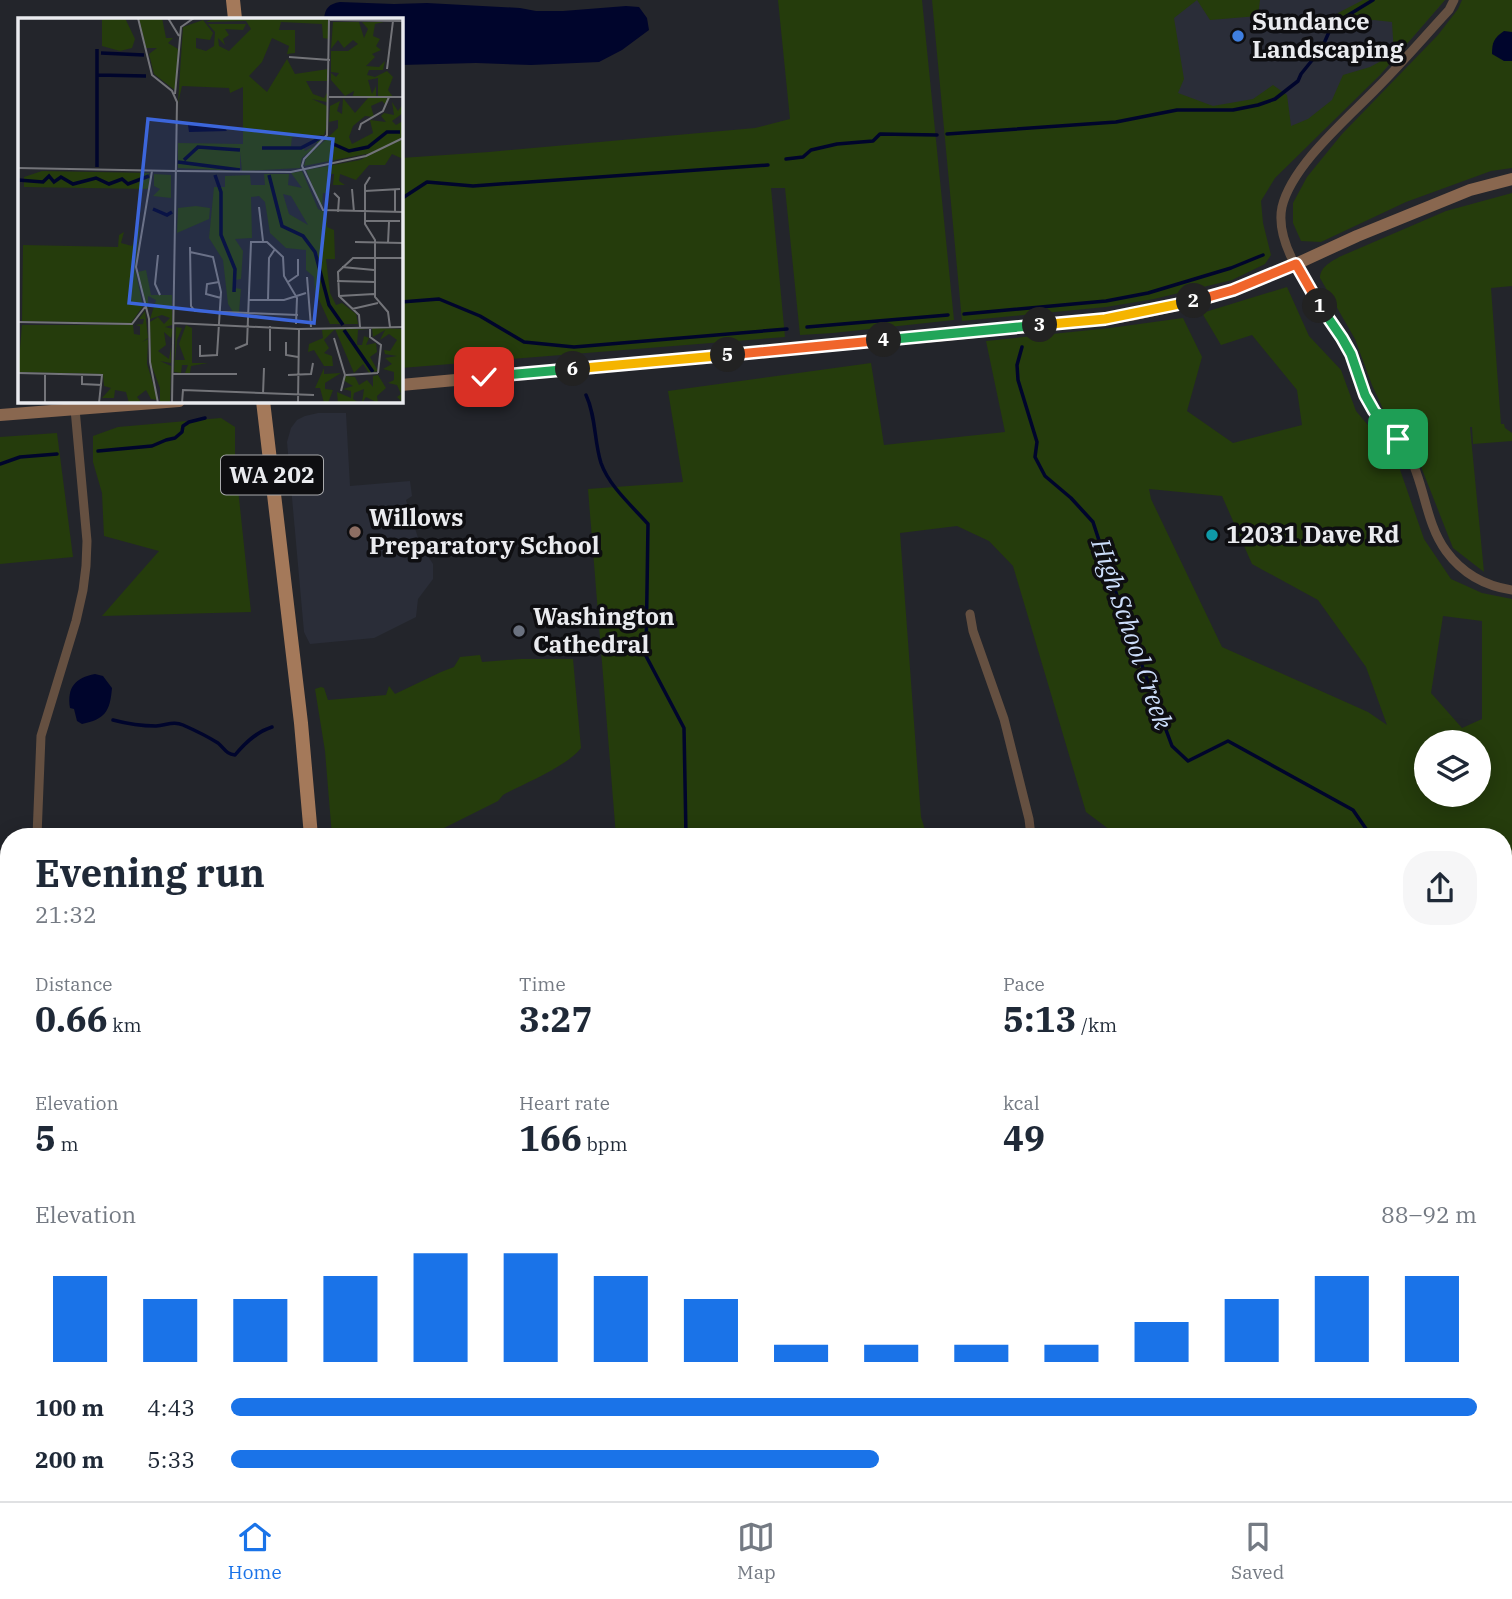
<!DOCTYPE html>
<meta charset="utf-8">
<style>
body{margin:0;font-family:"IBM Plex Serif",serif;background:#f6f6f7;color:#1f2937;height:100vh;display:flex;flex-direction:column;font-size:26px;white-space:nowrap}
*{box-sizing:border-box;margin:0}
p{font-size:23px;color:#747a83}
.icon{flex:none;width:38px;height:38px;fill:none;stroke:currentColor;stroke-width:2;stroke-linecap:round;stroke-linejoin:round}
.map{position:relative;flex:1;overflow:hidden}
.details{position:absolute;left:0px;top:828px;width:1512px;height:674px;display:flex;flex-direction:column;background:#fff;border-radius:28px 28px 0 0;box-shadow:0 4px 18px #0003}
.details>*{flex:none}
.buttons{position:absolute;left:1414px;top:730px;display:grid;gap:14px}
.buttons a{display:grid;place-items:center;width:77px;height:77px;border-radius:50%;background:#fff;box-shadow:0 4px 18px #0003;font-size:35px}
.pin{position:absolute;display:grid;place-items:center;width:60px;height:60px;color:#fff;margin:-30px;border-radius:14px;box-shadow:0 4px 10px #0006}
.km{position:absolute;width:35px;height:35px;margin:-18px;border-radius:50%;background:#222;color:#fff;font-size:19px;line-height:35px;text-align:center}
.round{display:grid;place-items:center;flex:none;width:74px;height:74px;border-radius:28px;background:#f6f6f7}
.head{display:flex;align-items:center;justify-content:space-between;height:119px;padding:0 35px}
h1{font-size:38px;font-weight:700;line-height:52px}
.stats{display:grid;grid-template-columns:repeat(3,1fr);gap:10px;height:119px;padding:7px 35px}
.stats div{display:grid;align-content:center}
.stats b{font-size:35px;font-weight:700}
.stats small{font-size:19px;font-weight:400}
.stats p{font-size:19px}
.chart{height:196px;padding:14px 35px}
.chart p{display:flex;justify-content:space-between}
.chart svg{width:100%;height:126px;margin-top:7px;stroke:#1a73e8;stroke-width:6}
ul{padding:0 35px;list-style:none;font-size:23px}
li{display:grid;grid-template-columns:112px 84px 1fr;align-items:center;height:52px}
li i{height:18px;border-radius:9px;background:#1a73e8}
.tab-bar{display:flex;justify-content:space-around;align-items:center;height:98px;border-top:2px solid #e0e1e3;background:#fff;font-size:19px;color:#747a83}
.tab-bar a{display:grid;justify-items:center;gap:4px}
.tab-bar .active{color:#1a73e8}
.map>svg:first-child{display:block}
.built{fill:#2a2d38}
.green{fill:#253c0c;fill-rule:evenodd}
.water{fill:#00052c}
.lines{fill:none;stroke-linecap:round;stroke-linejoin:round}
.stream{stroke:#00052c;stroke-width:3.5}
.street{stroke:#655041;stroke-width:9}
.secondary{stroke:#89674f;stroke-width:12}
.primary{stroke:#a4795a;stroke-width:14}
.split-1-casing{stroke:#fff;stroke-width:14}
.split-2-casing{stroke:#fff;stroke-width:14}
.split-3-casing{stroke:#fff;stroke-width:14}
.split-4-casing{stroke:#fff;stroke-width:14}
.split-5-casing{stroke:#fff;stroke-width:14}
.split-6-casing{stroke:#fff;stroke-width:14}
.split-7-casing{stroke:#fff;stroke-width:14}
.split-1{stroke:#22a559;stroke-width:9}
.split-2{stroke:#f0652b;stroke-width:9}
.split-3{stroke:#f5b400;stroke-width:9}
.split-4{stroke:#22a559;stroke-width:9}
.split-5{stroke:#f0652b;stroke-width:9}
.split-6{stroke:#f5b400;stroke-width:9}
.split-7{stroke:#22a559;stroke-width:9}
.shop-dot{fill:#3f7fe0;stroke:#0e0e11;stroke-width:2.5}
.education-dot{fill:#8d6e63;stroke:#0e0e11;stroke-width:2.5}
.culture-dot{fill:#0f9aa8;stroke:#0e0e11;stroke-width:2.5}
.worship-dot{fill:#6b7280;stroke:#0e0e11;stroke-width:2.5}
.labels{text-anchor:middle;stroke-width:7;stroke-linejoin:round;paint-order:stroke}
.shield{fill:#0e0e11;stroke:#a8a9ac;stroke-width:2}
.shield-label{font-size:23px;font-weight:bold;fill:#eaebef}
.poi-label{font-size:24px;font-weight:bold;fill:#eaebef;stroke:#0e0e11;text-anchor:start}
.water-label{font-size:26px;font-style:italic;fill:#cbddfa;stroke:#0e0e11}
.inset-river{fill:none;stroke:#00052c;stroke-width:3.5}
.inset-road{fill:none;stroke:#737479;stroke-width:2}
.view{fill:#3c66db;fill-opacity:0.15;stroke:#3c66db;stroke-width:3.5}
.inset-edge{fill:none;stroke:#eaebef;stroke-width:3.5}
</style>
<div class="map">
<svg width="1512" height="1501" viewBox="0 0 1512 1501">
<rect width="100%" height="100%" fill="#23252b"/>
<g class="built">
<polygon points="1151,0 1445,0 1380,75 1321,131 1169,150"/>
<polygon points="318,413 346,413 350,486 410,481 412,496 406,500 420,544 433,564 433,579 418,599 416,617 374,638 310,644 304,632 287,442 291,428 297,420 305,416"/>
</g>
<g class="green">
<polygon points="778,0 922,0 954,320 833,333 800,335 785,188 771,188 785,337 401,368 401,158 489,152 755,128 790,119"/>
<polygon points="932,0 1260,0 1258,16 1210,20 1197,0 1174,18 1184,79 1178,93 1213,106 1253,99 1273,85 1287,95 1291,126 1308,119 1332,100 1343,75 1370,67 1394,54 1392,22 1374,20 1342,25 1338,13 1363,0 1445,0 1380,75 1275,178 1261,201 1263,223 1271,255 1265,264 1232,280 1154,299 1106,307 962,321"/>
<polygon points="1462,0 1512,0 1512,168 1491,171 1406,202 1321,242 1301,241 1293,223 1293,203 1307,177 1342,134 1438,35 1458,9"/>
<path d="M1512 193V286L1491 288 1501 424H1504L1505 428 1512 433V441L1473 444 1472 427H1470L1484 572 1453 548 1409 436 1385 413 1372 385 1355 339 1320 278C1320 267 1331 262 1339 257L1446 211Z"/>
<path d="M1287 287 1309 336 1341 370 1356 411 1396 458 1424 539 1451 579 1482 593 1512 599V1266L1503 1255V836H1118L1086 812 1013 566 989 541 957 526 900 533 921 817 927 836H616L588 489 683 482 668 391 871 363 884 445 1005 432 986 341 1110 328 1183 318 1202 357 1187 411 1233 443 1302 425 1297 390 1252 335 1221 345 1202 313ZM1149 489 1222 496 1252 564 1318 600 1366 667 1387 725 1368 712 1222 647 1151 499ZM1443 616 1482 621V719L1462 728 1431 693ZM1479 742V794H1426V742Z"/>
<polygon points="221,418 235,427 235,460 251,612 102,616 159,551 104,536 102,493 93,462 93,436 118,427"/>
<polygon points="57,433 73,557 0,564 0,437"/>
<path d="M480 655 482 662 521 659H573L581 748C566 767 525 783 503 795L498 801 428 836H332L325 751 315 689 321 687 324 688 328 700 386 695 389 686 395 694 441 672 454 667 460 657Z"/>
<polygon points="9,1004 9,1493 116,1493 117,1501 0,1501 0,1016 5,1015"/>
<polygon points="1503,1373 1512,1384 1512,1437 1503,1438"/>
<polygon points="219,1493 353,1493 354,1501 216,1501"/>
</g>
<g class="water">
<path d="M340 2 394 4 427 3 520 8 536 11H563L626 6 639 7 647 18 649 30 622 50 599 62 531 65 476 63 401 65V19H324C325 8 329 4 340 2Z"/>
<path d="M1504 31 1512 32V61H1504L1492 54C1492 42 1494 38 1504 31Z"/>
<path d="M95 674 103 676 112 688C110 712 105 719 82 724L77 721 74 709 70 708C67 687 75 678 95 674Z"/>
</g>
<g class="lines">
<g class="stream">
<polyline points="947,134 1116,122 1177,110 1233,110 1258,105 1275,99 1298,81 1301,74 1322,48 1332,25 1373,0"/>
<polyline points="786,159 803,157 811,150 837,144 873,141 880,134 937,135"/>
<polyline points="401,199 427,182 473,186 768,165"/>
<polyline points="401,302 439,299 480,316 524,342 574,347 787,329"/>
<polyline points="964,314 1106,301 1148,293 1231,268 1263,255"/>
<polyline points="807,327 948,315"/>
<polyline points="1022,347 1017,365 1018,380 1037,442 1035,457 1045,476 1071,498 1093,522 1124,617 1172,746 1188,761 1228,741 1353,810 1371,836"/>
<path d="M586 395C596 416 594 441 601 463 609 486 632 506 648 524L646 656 684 728 686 836"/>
<polyline points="98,451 152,446 166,440 175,438 182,432 183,426 189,422 205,418"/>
<polyline points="0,464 20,457 57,454"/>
<path d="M113 720C128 724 141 726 156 726 167 725 174 721 183 725 192 729 210 738 218 743 225 749 226 754 235 755 245 743 256 732 272 727"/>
<polyline points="1503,1061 1512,1069"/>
</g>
<g class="street">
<path d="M1454 0 1449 10C1425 36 1402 63 1377 88 1348 118 1292 165 1282 207 1272 254 1331 312 1350 352 1360 372 1362 393 1374 411 1385 428 1401 439 1410 457 1425 487 1426 524 1446 551 1462 573 1485 586 1512 590"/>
<polyline points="970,614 973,631 1004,719 1029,819 1031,836"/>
<polyline points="37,836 41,736 76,621 83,590 86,566 87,541 75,409"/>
<polyline points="1503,1366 1512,1375"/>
<polyline points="1503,1444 1512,1443"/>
<polyline points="127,1493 131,1501"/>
<polyline points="524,1493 534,1501"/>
<polyline points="968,1493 969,1501"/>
<polyline points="1377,1493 1378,1501"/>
<polyline points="1387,1493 1390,1501"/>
<polyline points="1488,1493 1489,1501"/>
<polyline points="691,1501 720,1498 779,1501"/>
<polyline points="814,1501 910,1493"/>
</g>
<g class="secondary">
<polyline points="401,385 965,333 1105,319 1136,314 1201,300 1233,290 1296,264 1357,236 1470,190 1512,179"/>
<polyline points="0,415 179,401"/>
</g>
<g class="primary">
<polyline points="233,0 235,19"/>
<polyline points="263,401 301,723 311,836"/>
<polyline points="370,1493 371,1501"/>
</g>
</g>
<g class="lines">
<g class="split-1-casing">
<polyline id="split-1" points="1320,306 1342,338 1351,354 1365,395 1374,411 1398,439"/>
</g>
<g class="split-2-casing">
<polyline id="split-2" points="1194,301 1233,290 1296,264 1320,306"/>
</g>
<g class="split-3-casing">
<polyline id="split-3" points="1040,325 1105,319 1194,301"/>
</g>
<g class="split-4-casing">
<polyline id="split-4" points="884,340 1040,325"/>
</g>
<g class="split-5-casing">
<polyline id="split-5" points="728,355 884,340"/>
</g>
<g class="split-6-casing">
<polyline id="split-6" points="573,369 728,355"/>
</g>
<g class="split-7-casing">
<polyline id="split-7" points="484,377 573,369"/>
</g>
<use href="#split-1" class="split-1"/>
<use href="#split-2" class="split-2"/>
<use href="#split-3" class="split-3"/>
<use href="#split-4" class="split-4"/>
<use href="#split-5" class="split-5"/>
<use href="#split-6" class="split-6"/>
<use href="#split-7" class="split-7"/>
</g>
<circle class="shop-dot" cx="1238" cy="36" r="7"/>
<circle class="education-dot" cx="355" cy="532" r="7"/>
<circle class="culture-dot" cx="1212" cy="535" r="7"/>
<circle class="worship-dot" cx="519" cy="631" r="7"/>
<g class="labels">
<rect class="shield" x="221" y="455.5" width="102" height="39" rx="5"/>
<g class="shield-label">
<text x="272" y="483">WA 202</text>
</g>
<g class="poi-label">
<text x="1252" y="30">Sundance<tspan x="1252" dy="28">Landscaping</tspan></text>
<text x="369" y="526">Willows<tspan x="369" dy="28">Preparatory School</tspan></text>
<text x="1226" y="543">12031 Dave Rd</text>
<text x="533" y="625">Washington<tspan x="533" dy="28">Cathedral</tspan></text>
</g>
<g class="water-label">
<text transform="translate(1132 634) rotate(71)" y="9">High School Creek</text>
</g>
</g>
<g transform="translate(18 18)">
<rect width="385" height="385" fill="#23252b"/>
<path d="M84 0H107L117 21 114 30 102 33 84 28ZM121 0H144L148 20H155L150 25 160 31 158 73 136 56 131 36 139 30H128ZM197 0H310L311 21 305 20 304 6 263 4 261 12H277V35L269 36 271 28 254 20 244 44 231 58 249 74 269 41 277 56 310 51V63H288L295 76 306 80 310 73 309 84 294 81 309 88 308 111 306 117 274 119 273 128H285L287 133 300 126 294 120 306 119 298 128 284 140 282 150 224 153 222 134V153L160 150V125L225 126V69L212 75 211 70 164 68 160 85 165 9 185 2 195 15 192 22 178 20V30L188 33 196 28 197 14 190 6H228L225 12 207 11 211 17 205 21 207 27 200 20 201 28 211 33 233 11 228 3 188 4ZM315 4H341L346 20 350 11 344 4H366L357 6 355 18 362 21 358 28 363 32 354 36 357 39 348 48 361 49 367 43 365 52H351L349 57 357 59 369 53 375 59 370 72 375 79H360V60L350 62 354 76 358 68V79L335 78 336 73 327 78 313 62V55L318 59 321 55 313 54V33H330L340 26 335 22 326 30 320 22 313 31ZM325 80 337 95 350 80H369L368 87 364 83 353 88 356 99 347 98 335 108 331 119 334 126 355 115 352 102 368 104 363 98 366 95 376 97 374 84 380 93 385 86V95L374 103 378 107 385 103V119L353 135 286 148 288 140 320 110V102L311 104 312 88 322 83 319 93 324 96ZM385 121V141L374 136 367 147H351L338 162 322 156 321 163 327 167H315L316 156H309L311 175H305L304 191 288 152 342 142ZM24 153 131 155 132 171 6 169V159ZM284 153 300 191 309 195V209L316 212 317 241H308L312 275 318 287 324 285 338 296 340 306H312L297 273 296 259 288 252V232L268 230 252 215 247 184 241 178 233 179 234 220 217 221 225 233 223 261 217 262V270L223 271 221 294H215L210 286 205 242 191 220 196 169H207V158L232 157 233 167H247L246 156H271L270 167 284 170 273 155ZM265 176 273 178 290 207 271 196ZM136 156 153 157V180L135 178 142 171 136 168ZM178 188 192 190 191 201 159 215 160 190ZM122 207 117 251 125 288 113 305 4 303 5 227 100 229 101 217 106 214 103 225 114 228ZM128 252 133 277H154V307L147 309 155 311 153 320 146 314 148 327 140 333 151 341 153 329V345L142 343 153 348 152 385H142V370L133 346 132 304 140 299 146 306 152 300 144 297 132 301 138 282 130 278V293L120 254ZM127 293 130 320 124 324 130 321 129 346 140 382 133 381 128 372 119 379 124 385H111L108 374 97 372 96 380H84L93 370 86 368 85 356 0 354 4 307H115L116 316 122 317V308L117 307 125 306 126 301H121ZM168 307 174 310V345H190L173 348 172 355H167L170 347H164L163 355 156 354 158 309 164 310 159 322 157 342H167L161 326ZM326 310 350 312H340L339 327H344L346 318 351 320 348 327 358 325 359 334 352 339 360 353 351 355 345 346 336 355 317 311 306 322 311 330 306 335 314 338 315 348H306L296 332 290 334 291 326 305 320 304 312ZM354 310 385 311V385L379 379 383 376 379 367 370 365 376 362V354L365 351 374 346 367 340 379 338 367 336 366 332 372 333 379 322 371 316 362 322 367 312 355 319ZM306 350V356L323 355 307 365V371L315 372 310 385H306L302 370H297ZM360 357 368 370 359 378 360 385 348 379 344 385 346 371 336 375 335 381 341 385H320L319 374 333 380V373L325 371 335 368 325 362 328 358 337 359 341 367 349 362 355 369V358Z" fill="#253c0c" fill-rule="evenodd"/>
<path d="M170 107 207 110 209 113 171 114Z" fill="#00052c"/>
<path class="inset-river" d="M83 35 126 37M80 57 128 58M313 125 331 133 350 129 369 114H382M244 130H283L304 119M166 142 180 129 222 132M160 144 222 152M79 149V31M197 157 203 174V217L217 251 216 274M251 157 264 208 285 218 297 234 311 287 325 307M0 162 25 164 31 158 36 164 43 159 55 166 78 160 91 166 104 161 110 166 131 158M135 191 149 197 154 194M326 312 355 354"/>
<path class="inset-road" d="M120 0 134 57 154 73 159 84 154 385M150 0 161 18M311 0 309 117 286 141 284 148 305 192 385 194M312 2 385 3M271 39 312 42M369 51 375 3M157 76 163 9 176 0H195M311 79H385M341 112 343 106 365 93 371 79M0 150 157 153M134 153 118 249 131 301 132 344 140 385M159 153 273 154 348 138 385 120M352 159 347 167V206L357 222V279L370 294 372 309M334 171 336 194M377 171V194M347 173 382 171M316 175 321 180 320 194M241 189 245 223M347 203H382M337 224 385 225M370 225 371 204M172 229 173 288 177 293 280 297M172 234 195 239 203 274 199 337 182 338V327M140 237 137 266 142 277M324 249 356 252M289 259 293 309M319 263 357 264M201 264 189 266 188 276 203 280M270 264 280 257V241M321 278 356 276M230 282H266L288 275M250 282 251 240 257 231M334 291 360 285M0 304 114 306 127 289M156 305 280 311 385 309M342 309 341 297 321 278 320 254 335 240H385M352 309V319L363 327 360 355M316 320 327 357 323 373M268 324V337L280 339M217 331 229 326 233 224H249L265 239 266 258 279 280 278 306M252 333V308M0 355 84 357 81 385M154 356H219M64 357V366L84 367M270 357 293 356 295 345M328 357 360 355M245 376 246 350M27 385V356M164 385 165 372 296 377M280 385 281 311"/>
<path class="view" d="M130 101 315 121 296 305 111 285Z"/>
<rect width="385" height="385" class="inset-edge"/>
</g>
</svg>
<div class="buttons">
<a><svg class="icon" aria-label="layers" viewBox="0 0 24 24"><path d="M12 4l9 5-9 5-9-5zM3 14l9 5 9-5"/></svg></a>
</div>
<div class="pin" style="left:1398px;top:439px;background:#1e9e55"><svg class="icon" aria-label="arrive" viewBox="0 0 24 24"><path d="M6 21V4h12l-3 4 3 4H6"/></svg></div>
<div class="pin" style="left:484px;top:377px;background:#d93025"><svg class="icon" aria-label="check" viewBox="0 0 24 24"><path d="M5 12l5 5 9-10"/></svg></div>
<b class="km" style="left:1320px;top:306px">1</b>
<b class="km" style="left:1194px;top:301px">2</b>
<b class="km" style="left:1040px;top:325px">3</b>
<b class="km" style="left:884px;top:340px">4</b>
<b class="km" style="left:728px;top:355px">5</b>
<b class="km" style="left:573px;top:369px">6</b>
<section class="details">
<div class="head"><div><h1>Evening run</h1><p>21:32</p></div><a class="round"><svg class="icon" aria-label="share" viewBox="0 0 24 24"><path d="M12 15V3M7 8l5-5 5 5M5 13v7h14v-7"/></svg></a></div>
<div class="stats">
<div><p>Distance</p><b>0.66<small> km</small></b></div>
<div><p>Time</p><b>3:27</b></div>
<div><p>Pace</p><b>5:13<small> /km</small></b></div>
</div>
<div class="stats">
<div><p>Elevation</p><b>5<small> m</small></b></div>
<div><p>Heart rate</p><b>166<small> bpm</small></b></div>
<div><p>kcal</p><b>49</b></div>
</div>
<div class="chart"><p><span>Elevation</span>88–92 m</p>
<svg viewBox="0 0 160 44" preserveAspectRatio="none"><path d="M5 44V14M15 44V22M25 44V22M35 44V14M45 44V6M55 44V6M65 44V14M75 44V22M85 44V38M95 44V38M105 44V38M115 44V38M125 44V30M135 44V22M145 44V14M155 44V14"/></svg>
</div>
<ul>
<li><b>100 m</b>4:43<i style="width:100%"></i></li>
<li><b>200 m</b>5:33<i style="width:52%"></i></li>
</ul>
</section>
</div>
<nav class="tab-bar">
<a class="active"><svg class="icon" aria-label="home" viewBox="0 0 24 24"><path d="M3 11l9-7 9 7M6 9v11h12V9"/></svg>Home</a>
<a><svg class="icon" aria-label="map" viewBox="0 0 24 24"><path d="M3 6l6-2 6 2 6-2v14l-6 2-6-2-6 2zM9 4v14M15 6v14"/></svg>Map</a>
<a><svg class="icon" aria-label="saved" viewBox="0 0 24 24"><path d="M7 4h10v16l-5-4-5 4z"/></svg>Saved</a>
</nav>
